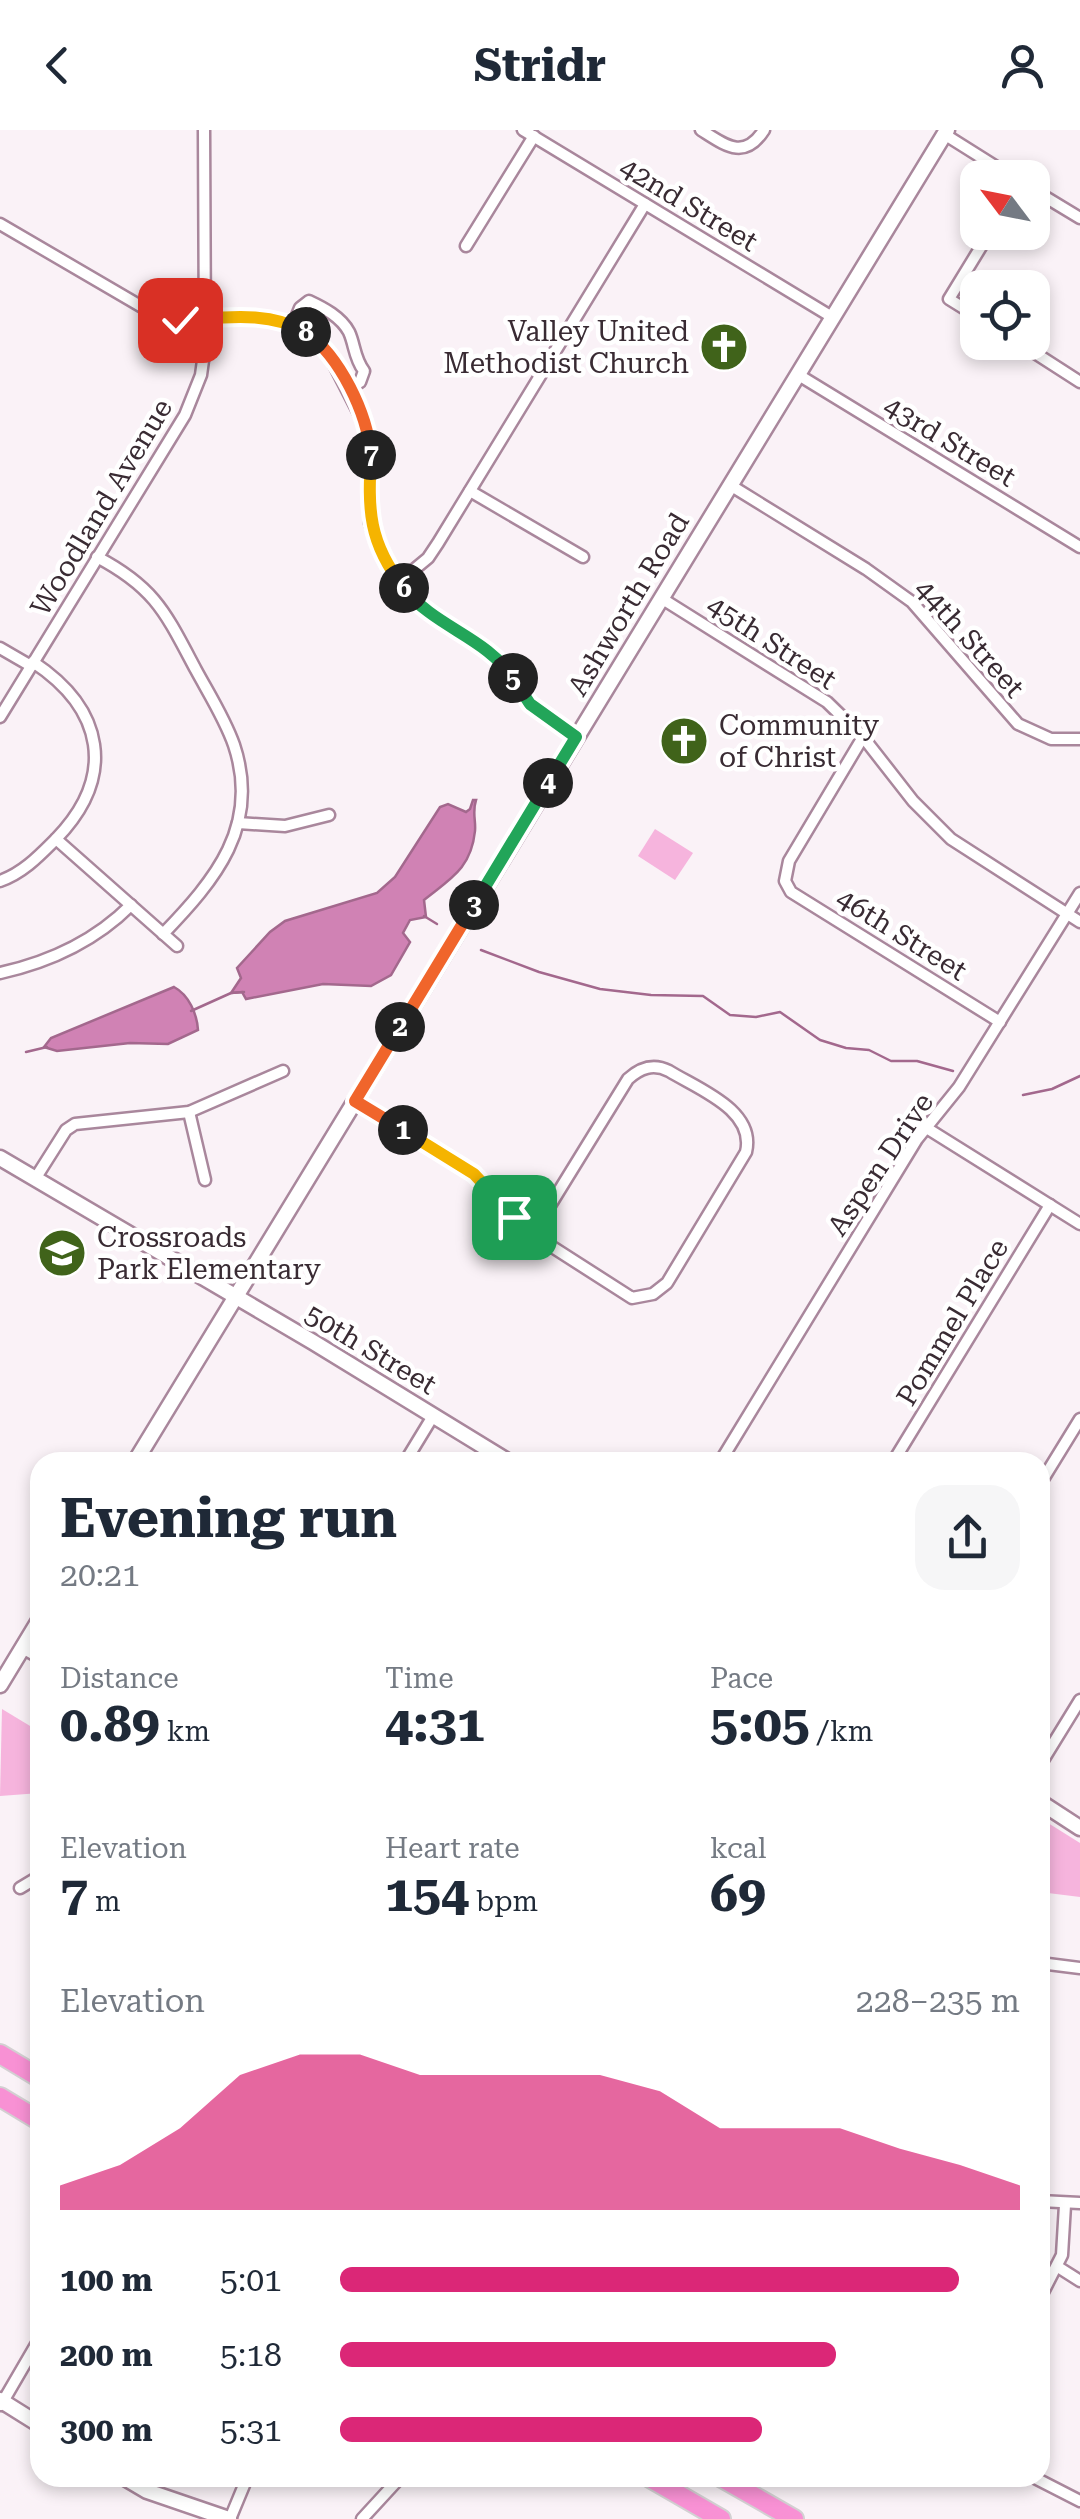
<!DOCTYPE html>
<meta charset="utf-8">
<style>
body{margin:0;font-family:"Roboto Serif",serif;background:#f6f6f7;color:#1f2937;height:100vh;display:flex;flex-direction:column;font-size:38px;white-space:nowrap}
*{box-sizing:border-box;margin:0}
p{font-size:32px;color:#747a83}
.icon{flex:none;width:55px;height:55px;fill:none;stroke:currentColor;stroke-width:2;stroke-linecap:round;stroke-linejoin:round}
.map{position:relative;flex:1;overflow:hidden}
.details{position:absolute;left:30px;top:1322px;width:1020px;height:1035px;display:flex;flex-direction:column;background:#fff;border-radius:30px;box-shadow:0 5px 15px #0003}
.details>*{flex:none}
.needle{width:65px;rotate:302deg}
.fabs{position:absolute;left:960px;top:30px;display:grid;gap:20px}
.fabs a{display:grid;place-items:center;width:90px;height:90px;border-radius:20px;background:#fff;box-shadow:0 5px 15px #0003;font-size:50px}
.pin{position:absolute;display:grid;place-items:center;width:85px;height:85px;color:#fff;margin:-42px;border-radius:20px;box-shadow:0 5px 15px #0006}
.km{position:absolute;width:50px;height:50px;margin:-25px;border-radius:50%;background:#222;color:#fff;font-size:28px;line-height:50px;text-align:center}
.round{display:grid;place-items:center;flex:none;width:105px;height:105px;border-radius:30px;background:#f6f6f7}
.overview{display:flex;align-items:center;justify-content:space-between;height:170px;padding:0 30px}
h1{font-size:55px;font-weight:700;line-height:75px}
.figures{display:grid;grid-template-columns:repeat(3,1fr);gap:15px;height:170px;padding:10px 30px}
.figures div{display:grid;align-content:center}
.figures b{font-size:50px;font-weight:700}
.figures small{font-size:28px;font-weight:400}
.figures p{font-size:28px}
.chart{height:280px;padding:20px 30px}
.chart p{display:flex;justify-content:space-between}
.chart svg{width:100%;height:180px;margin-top:10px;fill:#db2777;opacity:.7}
ul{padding:0 30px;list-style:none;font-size:32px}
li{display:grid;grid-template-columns:160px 120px 1fr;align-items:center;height:75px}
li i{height:25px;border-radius:12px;background:#db2777}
header{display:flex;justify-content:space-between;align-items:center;height:130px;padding:0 30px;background:#fff;font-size:45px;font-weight:700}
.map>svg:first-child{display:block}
.green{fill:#f6b4dd}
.water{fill:#d082b4;stroke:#a3688d;stroke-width:2.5}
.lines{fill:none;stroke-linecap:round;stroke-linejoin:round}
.stream{stroke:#a3688d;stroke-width:2.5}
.street-casing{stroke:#a9879c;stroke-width:15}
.secondary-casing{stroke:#a9879c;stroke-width:19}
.highway-casing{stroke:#d3d0d2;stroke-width:22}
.street{stroke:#fff;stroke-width:10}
.secondary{stroke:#fff;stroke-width:14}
.highway{stroke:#f891d4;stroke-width:18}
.split-1-casing{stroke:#fff;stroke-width:20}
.split-2-casing{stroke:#fff;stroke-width:20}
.split-3-casing{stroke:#fff;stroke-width:20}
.split-4-casing{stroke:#fff;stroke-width:20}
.split-5-casing{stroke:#fff;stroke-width:20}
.split-6-casing{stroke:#fff;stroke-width:20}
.split-7-casing{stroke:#fff;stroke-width:20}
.split-8-casing{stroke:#fff;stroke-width:20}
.split-9-casing{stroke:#fff;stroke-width:20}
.split-1{stroke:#f5b400;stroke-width:12}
.split-2{stroke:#f0652b;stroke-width:12}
.split-3{stroke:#f0652b;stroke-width:12}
.split-4{stroke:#22a559;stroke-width:12}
.split-5{stroke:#22a559;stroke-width:12}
.split-6{stroke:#22a559;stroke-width:12}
.split-7{stroke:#f5b400;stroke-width:12}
.split-8{stroke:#f0652b;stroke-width:12}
.split-9{stroke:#f5b400;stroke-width:12}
.labels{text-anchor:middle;stroke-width:9;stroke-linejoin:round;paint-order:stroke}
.street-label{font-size:28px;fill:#392b33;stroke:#fff}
.poi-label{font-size:28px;fill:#392b33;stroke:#fff;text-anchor:start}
</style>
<header><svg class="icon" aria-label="back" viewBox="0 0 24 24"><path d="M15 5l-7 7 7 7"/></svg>Stridr<svg class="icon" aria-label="person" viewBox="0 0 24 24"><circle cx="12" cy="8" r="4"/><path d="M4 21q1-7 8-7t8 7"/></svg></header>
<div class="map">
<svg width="1080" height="2389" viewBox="0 0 1080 2389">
<rect width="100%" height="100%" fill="#faf2f7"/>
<g class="green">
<polygon points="655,699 693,723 675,750 638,726"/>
<polygon points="2,1579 40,1602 40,1663 0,1666"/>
<polygon points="1040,1688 1080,1713 1080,1767 1040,1762"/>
</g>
<g class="water">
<path d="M473 670H476C472 682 476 690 475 701 471 739 450 749 424 770L426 787 410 790 403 803 410 812 391 845 371 856 323 854 246 869 242 862 231 863 241 848 237 838 270 802 285 791 377 763 395 747 440 677 448 674 466 682 470 679Z"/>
<path d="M174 857C189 865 197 884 198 900L168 914 130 913 57 921 44 917 51 908Z"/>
</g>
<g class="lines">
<g class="stream">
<polyline points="424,786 437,794"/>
<polyline points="481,820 539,842 600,859 651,865 703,866 730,885 756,887 780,882 820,910 846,918 869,920 891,931 917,931 953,941"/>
<polyline points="191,881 231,863 244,862"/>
<polyline points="26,922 47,917"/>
<polyline points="1023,965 1052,959 1080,946"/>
</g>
<g class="street-casing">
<g id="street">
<polyline points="523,0 832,187"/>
<path d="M701 0C725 15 744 31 764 0"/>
<polyline points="944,4 1014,48"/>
<polyline points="1032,59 1080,88"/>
<polyline points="0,94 149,181 180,190 259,187 280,190 309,204 325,217 366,297 371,323 370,393 376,412 399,452 422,479 495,526 530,574 577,607"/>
<polyline points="466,116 534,6"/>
<polyline points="978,187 949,169 990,102"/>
<path d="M293 195 300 178 309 171C324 178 341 187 349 202 355 215 354 228 364 241L360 252 348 258"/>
<polyline points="1018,212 1080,252"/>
<polyline points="797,244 1080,417"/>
<polyline points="730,355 866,439 912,472 1018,594 1051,609 1080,609"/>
<polyline points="470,361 583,427"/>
<path d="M97 427C156 458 166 484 196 540 209 564 225 589 234 615 261 696 215 750 163 804"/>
<polyline points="399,452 428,428 438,413 645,74"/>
<polyline points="661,468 827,572 863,607 913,671 951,709 1080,792"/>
<polyline points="0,518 31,536"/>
<polyline points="0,587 185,285 201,245 205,216 204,0"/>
<polyline points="863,607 789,731 785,751 791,762 1000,892"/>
<polyline points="238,693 285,696 329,685"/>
<polyline points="56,709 177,816"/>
<path d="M0 751C23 743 39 726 56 709 117 646 104 579 33 532"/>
<path d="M0 843C50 832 95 811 131 775"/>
<path d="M355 971 474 1044 529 1102 632 1168 653 1164 667 1153 746 1022C756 980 698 959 669 941 653 933 640 938 628 949L538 1095 529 1102"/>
<polyline points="189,982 205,1050"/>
<polyline points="925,997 1080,1094"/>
<polyline points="35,1049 66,1000 75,994 189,982 283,941"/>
<polyline points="405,1332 433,1286"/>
<polyline points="720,1332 917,1009 959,957 1080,763"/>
<polyline points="893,1332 1050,1075"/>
<polyline points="1040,1354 1080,1289"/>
<polyline points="22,1518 40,1528"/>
<polyline points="1040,1635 1080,1570"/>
<polyline points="20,1758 40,1746"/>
<polyline points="1040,1833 1080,1838"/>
<polyline points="1040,2071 1080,2073"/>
<polyline points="1058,2137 1080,2151"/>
<polyline points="1040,2168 1062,2125 1065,2075"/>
<polyline points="1,2275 40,2208"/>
<polyline points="1035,2348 1080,2371"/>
<polyline points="230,2389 247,2348"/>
<polyline points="362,2389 396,2352"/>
</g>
</g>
<g class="secondary-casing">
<g id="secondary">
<polyline points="0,1028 313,1212 509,1332"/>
<polyline points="135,1332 947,0"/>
<polyline points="0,1555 40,1489"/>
<polyline points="1040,1672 1080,1698"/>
<polyline points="0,2270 40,2295"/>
<polyline points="125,2348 147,2361 229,2389"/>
</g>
</g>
<g class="highway-casing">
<g id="highway">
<polyline points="0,1924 40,1948"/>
<polyline points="0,1967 40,1991"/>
<polyline points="650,2348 721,2389"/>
<polyline points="722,2348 794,2389"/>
</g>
</g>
<use href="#street" class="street"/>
<use href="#secondary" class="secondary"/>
<use href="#highway" class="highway"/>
</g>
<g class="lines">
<g class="split-1-casing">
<polyline id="split-1" points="403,1000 474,1044 514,1087"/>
</g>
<g class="split-2-casing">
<polyline id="split-2" points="400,897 355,971 403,1000"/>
</g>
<g class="split-3-casing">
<polyline id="split-3" points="400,897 474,775"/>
</g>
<g class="split-4-casing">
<polyline id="split-4" points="474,775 548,653"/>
</g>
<g class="split-5-casing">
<polyline id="split-5" points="513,548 530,574 576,607 548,653"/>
</g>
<g class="split-6-casing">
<path id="split-6" d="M404 458C434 497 486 507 513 548"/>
</g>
<g class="split-7-casing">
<path id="split-7" d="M371 325C368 380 368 412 404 458"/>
</g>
<g class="split-8-casing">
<path id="split-8" d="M306 202C340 227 367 282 371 325"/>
</g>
<g class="split-9-casing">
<path id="split-9" d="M180 190C223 188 267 180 306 202"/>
</g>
<use href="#split-1" class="split-1"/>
<use href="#split-2" class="split-2"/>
<use href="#split-3" class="split-3"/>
<use href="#split-4" class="split-4"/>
<use href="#split-5" class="split-5"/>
<use href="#split-6" class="split-6"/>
<use href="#split-7" class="split-7"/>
<use href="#split-8" class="split-8"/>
<use href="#split-9" class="split-9"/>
</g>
<defs>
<g id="church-disc" transform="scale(2.5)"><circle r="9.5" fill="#40631a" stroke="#fff"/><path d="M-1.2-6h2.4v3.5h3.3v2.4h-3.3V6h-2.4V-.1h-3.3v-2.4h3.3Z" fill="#fff"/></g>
<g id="school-disc" transform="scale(2.5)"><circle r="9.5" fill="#40631a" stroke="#fff"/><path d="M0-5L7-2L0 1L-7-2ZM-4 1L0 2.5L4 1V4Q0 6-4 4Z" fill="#fff"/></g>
</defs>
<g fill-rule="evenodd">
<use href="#church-disc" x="724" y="217"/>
<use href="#church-disc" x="684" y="611"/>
<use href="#school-disc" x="62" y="1123"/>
</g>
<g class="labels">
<g class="street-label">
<text transform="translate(689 74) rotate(31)" y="10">42nd Street</text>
<text transform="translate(950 311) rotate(31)" y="10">43rd Street</text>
<text transform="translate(101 377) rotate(-59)" y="10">Woodland Avenue</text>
<text transform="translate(628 474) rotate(-59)" y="10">Ashworth Road</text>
<text transform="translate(970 508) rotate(48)" y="10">44th Street</text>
<text transform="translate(772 512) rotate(33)" y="10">45th Street</text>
<text transform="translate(902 804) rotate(32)" y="10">46th Street</text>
<text transform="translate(880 1034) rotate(-56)" y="10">Aspen Drive</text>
<text transform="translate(952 1192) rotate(-59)" y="10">Pommel Place</text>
<text transform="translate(371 1219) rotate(31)" y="10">50th Street</text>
</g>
<g class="poi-label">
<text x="689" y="211" text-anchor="end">Valley United<tspan x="689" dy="32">Methodist Church</tspan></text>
<text x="719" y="605">Community<tspan x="719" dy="32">of Christ</tspan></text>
<text x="97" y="1117">Crossroads<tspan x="97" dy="32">Park Elementary</tspan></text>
</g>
</g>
</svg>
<div class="fabs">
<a><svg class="needle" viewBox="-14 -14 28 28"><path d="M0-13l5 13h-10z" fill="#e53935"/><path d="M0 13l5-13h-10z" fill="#747a83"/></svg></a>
<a><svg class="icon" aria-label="locate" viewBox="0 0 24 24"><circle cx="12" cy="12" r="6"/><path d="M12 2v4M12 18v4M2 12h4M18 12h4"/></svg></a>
</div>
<div class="pin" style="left:514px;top:1087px;background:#1e9e55"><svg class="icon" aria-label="arrive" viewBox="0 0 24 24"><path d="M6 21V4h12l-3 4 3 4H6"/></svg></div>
<div class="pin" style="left:180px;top:190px;background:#d93025"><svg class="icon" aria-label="check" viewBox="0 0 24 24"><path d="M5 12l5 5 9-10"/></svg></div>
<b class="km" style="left:403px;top:1000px">1</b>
<b class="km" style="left:400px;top:897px">2</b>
<b class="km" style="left:474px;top:775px">3</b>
<b class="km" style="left:548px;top:653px">4</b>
<b class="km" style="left:513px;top:548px">5</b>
<b class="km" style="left:404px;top:458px">6</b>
<b class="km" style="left:371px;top:325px">7</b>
<b class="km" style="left:306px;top:202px">8</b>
<section class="details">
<div class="overview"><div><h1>Evening run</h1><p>20:21</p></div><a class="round"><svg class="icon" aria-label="share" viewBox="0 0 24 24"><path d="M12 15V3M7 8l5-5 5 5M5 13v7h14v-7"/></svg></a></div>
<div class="figures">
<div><p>Distance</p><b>0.89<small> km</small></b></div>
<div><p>Time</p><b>4:31</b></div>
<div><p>Pace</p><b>5:05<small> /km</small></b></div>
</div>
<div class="figures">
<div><p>Elevation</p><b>7<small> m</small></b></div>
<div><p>Heart rate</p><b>154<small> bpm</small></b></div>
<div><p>kcal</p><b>69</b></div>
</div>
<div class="chart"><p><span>Elevation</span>228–235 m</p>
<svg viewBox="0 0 160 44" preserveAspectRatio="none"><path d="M0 44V38L10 33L20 24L30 11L40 6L50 6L60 11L70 11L80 11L90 11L100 15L110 24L120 24L130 24L140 29L150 33L160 38V44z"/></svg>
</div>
<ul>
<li><b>100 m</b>5:01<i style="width:91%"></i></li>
<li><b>200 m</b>5:18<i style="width:73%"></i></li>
<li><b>300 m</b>5:31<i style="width:62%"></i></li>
</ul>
</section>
</div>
